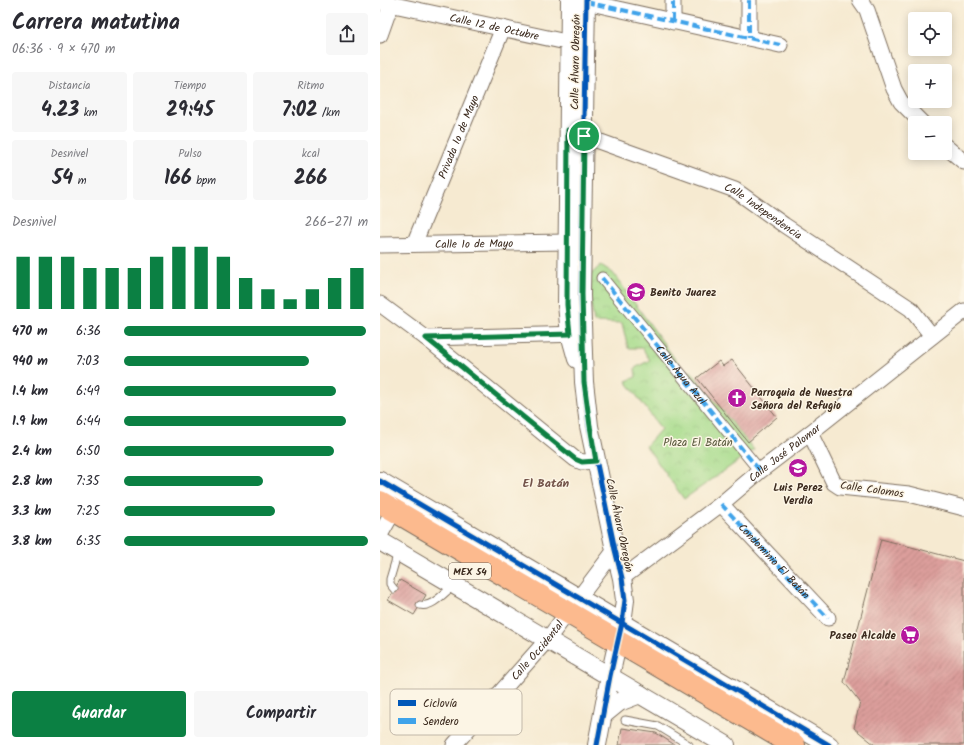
<!DOCTYPE html>
<html lang="es">
<meta charset="utf-8">
<style>
body{margin:0;font-family:Kalam,sans-serif;background:#f7f7f7;color:#2b2b33;height:100vh;display:flex;flex-direction:column;font-size:15px;white-space:nowrap}
*{box-sizing:border-box;margin:0}
p{font-size:13px;color:#7c7c81}
.icon{flex:none;width:22px;height:22px;fill:none;stroke:currentColor;stroke-width:2;stroke-linecap:round;stroke-linejoin:round}
.map{position:relative;flex:1;overflow:hidden}
.drawer{display:flex;flex-direction:column;background:#fff;width:380px}
.drawer>*{flex:none}
.tools{position:absolute;left:528px;top:12px;display:grid;gap:8px}
.tools a{display:grid;place-items:center;width:44px;height:44px;border-radius:4px;background:#fff;box-shadow:0 2px 10px #0003;font-size:20px}
.pin{position:absolute;display:grid;place-items:center;width:34px;height:34px;color:#fff;margin:-17px;border:2px solid #fff;border-radius:50%;box-shadow:0 1px 4px #0007}
.round{display:grid;place-items:center;flex:none;width:42px;height:42px;border-radius:4px;background:#f7f7f7}
.summary{display:flex;align-items:center;justify-content:space-between;height:68px;padding:0 12px}
h1{font-size:22px;font-weight:800;line-height:30px}
.stats{display:grid;grid-template-columns:repeat(3,1fr);gap:6px;height:68px;padding:4px 12px}
.stats div{display:grid;align-content:center;border-radius:4px;background:#f7f7f7;text-align:center}
.stats b{font-size:20px;font-weight:800}
.stats small{font-size:11px;font-weight:400}
.stats p{font-size:11px}
.chart{height:112px;padding:8px 12px}
.chart p{display:flex;justify-content:space-between}
.chart svg{width:100%;height:72px;margin-top:4px;stroke:#0b8043;stroke-width:6}
.action{display:flex;gap:8px;margin-top:auto;padding:8px 12px}
.action a{flex:1;height:46px;border-radius:4px;background:#0b8043;color:#fff;font-size:16px;font-weight:800;line-height:46px;text-align:center}
.action a+a{background:#f7f7f7;color:#2b2b33}
ul{padding:0 12px;list-style:none;font-size:13px}
li{display:grid;grid-template-columns:64px 48px 1fr;align-items:center;height:30px}
li i{height:10px;border-radius:5px;background:#0b8043}
main{display:flex;flex:1;min-height:0}
.map>svg:first-child{display:block}
.park{fill:url(#park-crowns);stroke:#718355}
.building{fill:url(#building-hatch)}
.lines{fill:none;stroke-linecap:round;stroke-linejoin:round}
.service-casing{stroke:#7c6d5d;stroke-width:9}
.pedestrian-casing{stroke:#7c6d5d;stroke-width:13}
.minor-casing{stroke:#7c6d5d;stroke-width:17}
.tertiary-casing{stroke:#7c6d5d;stroke-width:20}
.primary-casing{stroke:#7c6d5d;stroke-width:24}
.service{stroke:#fff;stroke-width:7}
.pedestrian{stroke:#fff;stroke-width:11}
.minor{stroke:#fff;stroke-width:15}
.tertiary{stroke:#fff;stroke-width:18}
.primary{stroke:#fcba8e;stroke-width:22}
.quiet{stroke:#3fa3ea;stroke-width:4;stroke-dasharray:8 4;stroke-linecap:butt}
.cycleway-casing{stroke:#fcf5e5;stroke-width:8}
.cycleway{stroke:#0057b8;stroke-width:5}
.route-casing{stroke:#fff;stroke-width:8}
.route{stroke:#0b8043;stroke-width:5}
.labels{text-anchor:middle;stroke-width:3;stroke-linejoin:round;paint-order:stroke}
.shield{fill:#fcf5e5;stroke:#75675a;stroke-width:1}
.shield-label{font-size:10px;font-weight:bold;fill:#3b2a1e}
.street-label{font-size:11px;fill:#3b2a1e;stroke:#fcf5e5}
.poi-label{font-size:11px;font-weight:bold;fill:#3b2a1e;stroke:#fcf5e5;text-anchor:start}
.park-label{font-size:11px;fill:#56563a;stroke:#fcf5e5}
.neighbourhood-label{font-size:12px;font-weight:bold;fill:#73534a;stroke:#fcf5e5}
.key{fill:#fcf5e5;stroke:#c2b8a9;stroke-width:1}
.key-label{font-size:11px;fill:#3b2a1e}
</style>
<main>
<section class="drawer">
<div class="summary"><div><h1>Carrera matutina</h1><p>06:36 · 9 × 470 m</p></div><a class="round"><svg class="icon" aria-label="share" viewBox="0 0 24 24"><path d="M12 15V3M7 8l5-5 5 5M5 13v7h14v-7"/></svg></a></div>
<div class="stats">
<div><p>Distancia</p><b>4.23<small> km</small></b></div>
<div><p>Tiempo</p><b>29:45</b></div>
<div><p>Ritmo</p><b>7:02<small> /km</small></b></div>
</div>
<div class="stats">
<div><p>Desnivel</p><b>54<small> m</small></b></div>
<div><p>Pulso</p><b>166<small> bpm</small></b></div>
<div><p>kcal</p><b>266</b></div>
</div>
<div class="chart"><p><span>Desnivel</span>266–271 m</p>
<svg viewBox="0 0 160 44" preserveAspectRatio="none"><path d="M5 44V12M15 44V12M25 44V12M35 44V19M45 44V19M55 44V19M65 44V12M75 44V6M85 44V6M95 44V12M105 44V25M115 44V32M125 44V38M135 44V32M145 44V25M155 44V19"/></svg>
</div>
<ul>
<li><b>470 m</b>6:36<i style="width:99%"></i></li>
<li><b>940 m</b>7:03<i style="width:76%"></i></li>
<li><b>1.4 km</b>6:49<i style="width:87%"></i></li>
<li><b>1.9 km</b>6:44<i style="width:91%"></i></li>
<li><b>2.4 km</b>6:50<i style="width:86%"></i></li>
<li><b>2.8 km</b>7:35<i style="width:57%"></i></li>
<li><b>3.3 km</b>7:25<i style="width:62%"></i></li>
<li><b>3.8 km</b>6:35<i style="width:100%"></i></li>
</ul>
<div class="action"><a>Guardar</a><a>Compartir</a></div>
</section>
<div class="map">
<svg width="584" height="745" viewBox="0 0 584 745">
<defs>
<pattern id="park-crowns" width="20" height="18" patternUnits="userSpaceOnUse"><rect width="20" height="18" fill="#a7dc8c"/><path d="M2 6a3 3 0 1 1 6 0M12 15a3 3 0 1 1 6 0" fill="none" stroke="#91bd78"/></pattern>
<pattern id="building-hatch" width="6" height="6" patternUnits="userSpaceOnUse"><rect width="6" height="6" fill="#dc9e9b"/><path d="M-1 1l2-2M0 6l6-6M5 7l2-2" fill="none" stroke="#b4817e"/></pattern>
</defs>
<rect width="100%" height="100%" fill="#fcf5e5"/>
<filter id="ink" filterUnits="userSpaceOnUse"><feTurbulence type="fractalNoise" baseFrequency=".025" numOctaves="2"/><feDisplacementMap in="SourceGraphic" scale="8" xChannelSelector="R" yChannelSelector="G"/><feConvolveMatrix kernelMatrix="1 2 1 2 8 2 1 2 1" color-interpolation-filters="sRGB"/></filter>
<filter id="wash" filterUnits="userSpaceOnUse"><feTurbulence type="fractalNoise" baseFrequency=".012" numOctaves="4" result="noise"/><feDisplacementMap in="SourceGraphic" scale="16" xChannelSelector="R" yChannelSelector="G"/><feGaussianBlur stdDeviation="0.9" result="paint"/><feColorMatrix in="noise" values="0 0 0 0 0 0 0 0 0 0 0 0 0 0 0 0 0 1.4 0 .05"/><feComposite in="paint" operator="in"/></filter>
<g filter="url(#wash)">
<rect width="100%" height="100%" fill="#f6ead1"/>
<polygon class="park" points="221,265 233,273 305,373 311,371 374,450 304,499 266,446 281,429 246,381 256,377 255,368 270,360 262,348 248,348 242,323 214,322 207,278"/>
<g id="blocks">
<g class="building">
<polygon points="352,360 397,417 368,442 317,378 339,361 343,366"/>
<polygon points="501,539 584,561 584,745 495,745 474,728 480,702 464,682"/>
<polygon points="20,580 46,595 34,615 8,600"/>
<polygon points="242,728 276,733 295,745 239,745"/>
</g>
</g>
</g>
<g filter="url(#ink)">
<use href="#blocks" fill-opacity="0" stroke="#7c6d5d" stroke-width="1"/>
<g class="lines">
<g class="service-casing">
<g id="service">
<polyline points="14,589 10,584 10,579 18,552"/>
<path d="M40 605C52 608 64 593 73 586"/>
<polyline points="245,720 278,726 309,745"/>
</g>
</g>
<g class="pedestrian-casing">
<g id="pedestrian">
<path id="s1" d="M222 278 380 471"/>
</g>
</g>
<g class="minor-casing">
<g id="minor">
<polyline points="369,0 369,38"/>
<polyline points="480,0 487,10 514,89 521,102 542,123"/>
<path id="s2" d="M0 2 200 45"/>
<polyline points="206,2 400,45"/>
<polyline points="293,22 293,0"/>
<polyline points="0,35 11,4"/>
<path id="s3" d="M193 132 355 190 404 225 531 309 552 336"/>
<polyline points="565,146 584,162"/>
<path id="s4" d="M34 244 123 28"/>
<path id="s5" d="M0 245 187 242"/>
<polyline points="0,304 46,338 195,459 202,462 216,461"/>
<polyline points="46,338 202,334"/>
<polyline points="430,433 454,483 460,487 529,494 584,508"/>
<polyline points="341,504 448,618"/>
<polyline points="0,535 18,503"/>
<path id="s6" d="M242 578 341 504 380 471 430 433 584 311"/>
<path id="s7" d="M74 745 167 640 235 550"/>
</g>
</g>
<g class="tertiary-casing">
<g id="tertiary">
<polyline points="190,0 187,305 190,334 197,359"/>
<polyline points="206,0 201,295 204,382 209,426 235,550 242,578 245,600 242,623 230,676 217,745"/>
<polyline points="0,481 449,745"/>
<polyline points="0,541 346,745"/>
<polyline points="223,715 239,702 260,694"/>
</g>
</g>
<g class="primary-casing">
<polyline id="primary" points="0,502 414,745"/>
</g>
<use href="#service" class="service"/>
<use href="#pedestrian" class="pedestrian"/>
<use href="#minor" class="minor"/>
<use href="#tertiary" class="tertiary"/>
<use href="#primary" class="primary"/>
<g class="quiet">
<polyline points="369,0 369,38"/>
<polyline points="206,2 400,45"/>
<polyline points="293,22 293,0"/>
<polyline points="222,278 380,471"/>
<path id="s8" d="M341 504 448 618"/>
</g>
<g class="cycleway-casing">
<g id="cycleway">
<polyline points="206,0 201,295 204,382 209,426 235,550 242,578 245,600 242,623 230,676 217,745"/>
<polyline points="0,481 449,745"/>
</g>
</g>
<use href="#cycleway" class="cycleway"/>
</g>
</g>
<g class="lines" filter="url(#ink)">
<g class="route-casing">
<polygon id="route" points="188,130 204,136 202,294 204,382 210,426 216,461 202,462 195,459 46,338 190,334 187,305"/>
</g>
<use href="#route" class="route"/>
</g>
<defs>
<g id="school-disc" transform="scale(1)"><circle r="9.5" fill="#b5179e" stroke="#fcf5e5"/><path d="M0-5L7-2L0 1L-7-2ZM-4 1L0 2.5L4 1V4Q0 6-4 4Z" fill="#fff"/></g>
<g id="church-disc" transform="scale(1)"><circle r="9.5" fill="#b5179e" stroke="#fcf5e5"/><path d="M-1.2-6h2.4v3.5h3.3v2.4h-3.3V6h-2.4V-.1h-3.3v-2.4h3.3Z" fill="#fff"/></g>
<g id="supermarket-disc" transform="scale(1)"><circle r="9.5" fill="#b5179e" stroke="#fcf5e5"/><path d="M-6-5.5h2.5l.6 2H6L4.5 2H-2.5L-4.4-4H-6ZM-1.5 3.2a1.3 1.3 0 1 0 .1 0ZM3 3.2a1.3 1.3 0 1 0 .1 0Z" fill="#fff"/></g>
</defs>
<g fill-rule="evenodd">
<use href="#school-disc" x="256" y="292"/>
<use href="#church-disc" x="357" y="398"/>
<use href="#school-disc" x="418" y="468"/>
<use href="#supermarket-disc" x="530" y="635"/>
</g>
<g class="labels">
<rect class="shield" x="69" y="563" width="42" height="16" rx="3"/>
<g class="shield-label">
<text x="90" y="575">MEX 54</text>
</g>
<g class="street-label">
<text dy="4" stroke="none"><textPath href="#s2" startOffset="117">Calle 12 de Octubre</textPath></text>
<text transform="translate(195 62) rotate(-89)" y="4">Calle Álvaro Obregón</text>
<text dy="4" stroke="none"><textPath href="#s4" startOffset="116">Privada 1o de Mayo</textPath></text>
<text dy="4" stroke="none"><textPath href="#s3" startOffset="207">Calle Independencia</textPath></text>
<text dy="4" stroke="none"><textPath href="#s5" startOffset="94">Calle 1o de Mayo</textPath></text>
<text dy="4" stroke="none"><textPath href="#s1" startOffset="125">Calle Agua Azul</textPath></text>
<text dy="4" stroke="none"><textPath href="#s6" startOffset="205">Calle José Palomar</textPath></text>
<text transform="translate(492 489) rotate(8)" y="4">Calle Colomos</text>
<text transform="translate(240 525) rotate(78)" y="4">Calle Álvaro Obregón</text>
<text dy="4" stroke="none"><textPath href="#s8" startOffset="78">Condominio El Batán</textPath></text>
<text dy="4" stroke="none"><textPath href="#s7" startOffset="126">Calle Occidental</textPath></text>
</g>
<g class="poi-label">
<text x="270" y="296">Benito Juarez</text>
<text x="371" y="396">Parroquia de Nuestra<tspan x="371" dy="13">Señora del Refugio</tspan></text>
<text x="418" y="491" text-anchor="middle">Luis Perez<tspan x="418" dy="13">Verdia</tspan></text>
<text x="516" y="639" text-anchor="end">Paseo Alcalde</text>
</g>
<g class="park-label">
<text x="318" y="446">Plaza El Batán</text>
</g>
<g class="neighbourhood-label">
<text x="166" y="487">El Batán</text>
</g>
</g>
<rect x="10" y="689" width="132" height="46" rx="6" class="key"/>
<rect x="18" y="700" width="18" height="6" fill="#0057b8"/>
<rect x="18" y="718" width="18" height="6" fill="#3fa3ea"/>
<g class="key-label">
<text x="43" y="707">Ciclovía</text>
<text x="43" y="725">Sendero</text>
</g>
</svg>
<div class="tools">
<a><svg class="icon" aria-label="locate" viewBox="0 0 24 24"><circle cx="12" cy="12" r="6"/><path d="M12 2v4M12 18v4M2 12h4M18 12h4"/></svg></a>
<a>+</a>
<a>−</a>
</div>
<div class="pin" style="left:204px;top:136px;background:#1e9e55"><svg class="icon" aria-label="arrive" viewBox="0 0 24 24"><path d="M6 21V4h12l-3 4 3 4H6"/></svg></div>
</div>
</main>
